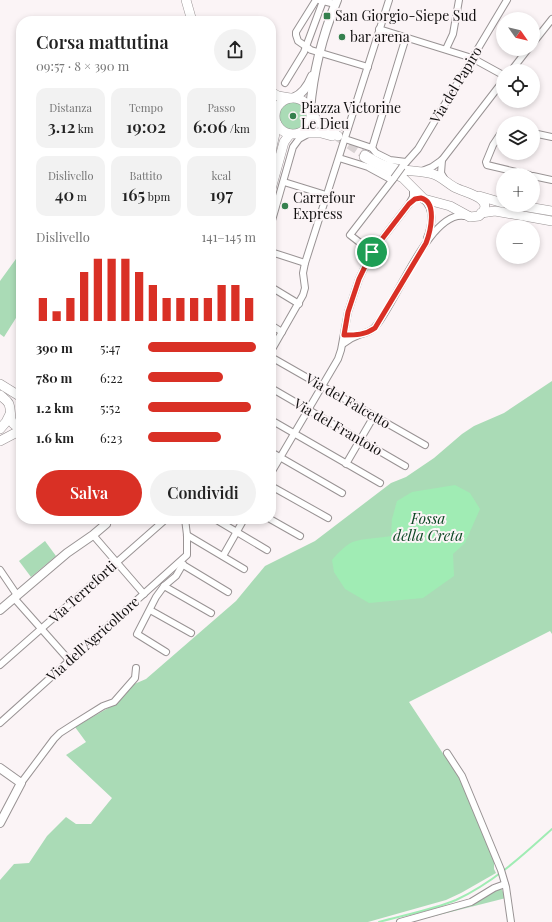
<!DOCTYPE html>
<html lang="it">
<meta charset="utf-8">
<style>
body{margin:0;font-family:"Playfair Display",serif;background:#f2f2f2;color:#222;height:100vh;display:flex;flex-direction:column;font-size:15px;white-space:nowrap}
*{box-sizing:border-box;margin:0}
p{font-size:13px;color:#767676}
.icon{flex:none;width:22px;height:22px;fill:none;stroke:currentColor;stroke-width:2;stroke-linecap:round;stroke-linejoin:round}
.map{position:relative;flex:1;overflow:hidden}
.drawer{position:absolute;left:16px;top:16px;width:260px;height:508px;display:flex;flex-direction:column;background:#fff;border-radius:16px;box-shadow:0 2px 6px #0003}
.drawer>*{flex:none}
.needle{width:26px;rotate:124deg}
.controls{position:absolute;left:496px;top:12px;display:grid;gap:8px}
.controls a{display:grid;place-items:center;width:44px;height:44px;border-radius:50%;background:#fff;box-shadow:0 2px 6px #0003;font-size:20px}
.pin{position:absolute;display:grid;place-items:center;width:34px;height:34px;color:#fff;margin:-17px;border:2px solid #fff;border-radius:50%;box-shadow:0 1px 4px #0007}
.round{display:grid;place-items:center;flex:none;width:42px;height:42px;border-radius:21px;background:#f2f2f2}
.head{display:flex;align-items:center;justify-content:space-between;height:68px;padding:0 20px}
h1{font-size:18px;font-weight:600;line-height:30px}
.metrics{display:grid;grid-template-columns:repeat(3,1fr);gap:6px;height:68px;padding:4px 20px}
.metrics div{display:grid;align-content:center;border-radius:10px;background:#f2f2f2;text-align:center}
.metrics b{font-size:17px;font-weight:600}
.metrics small{font-size:11px;font-weight:400}
.metrics p{font-size:11px}
.chart{height:112px;padding:8px 20px}
.chart p{display:flex;justify-content:space-between}
.chart svg{width:100%;height:72px;margin-top:4px;stroke:#d93025;stroke-width:6}
.primary-button{display:flex;gap:8px;margin-top:auto;padding:8px 20px}
.primary-button a{flex:1;height:46px;border-radius:24px;background:#d93025;color:#fff;font-size:16px;font-weight:600;line-height:46px;text-align:center}
.primary-button a+a{background:#f2f2f2;color:#222}
ul{padding:0 20px;list-style:none;font-size:13px}
li{display:grid;grid-template-columns:64px 48px 1fr;align-items:center;height:30px}
li i{height:10px;border-radius:5px;background:#d93025}
.map>svg:first-child{display:block}
.green{fill:#aadbb6}
.water{fill:#a0ecb4}
.lines{fill:none;stroke-linecap:round;stroke-linejoin:round}
.stream{stroke:#a0ecb4;stroke-width:2}
.secondary-tunnel{stroke:#d8d2d3;stroke-width:9;stroke-dasharray:9 4.5;stroke-linecap:butt}
.minor-casing{stroke:#999394;stroke-width:8}
.tertiary-casing{stroke:#999394;stroke-width:10}
.secondary-casing{stroke:#999394;stroke-width:10}
.minor{stroke:#fff;stroke-width:6}
.tertiary{stroke:#fff;stroke-width:8}
.secondary{stroke:#fff;stroke-width:9}
.minor-bridge-casing{stroke:#999394;stroke-width:8;stroke-linecap:butt}
.minor-bridge{stroke:#fff;stroke-width:6}
.route-casing{stroke:#fff;stroke-width:8}
.route{stroke:#d93025;stroke-width:5}
.poi-dot{fill:#35804e;stroke:#fbf4f6;stroke-width:1.5}
.labels{text-anchor:middle;stroke-width:4;stroke-linejoin:round;paint-order:stroke}
.poi-label{font-size:14px;fill:#110f0f;stroke:#fbf4f6;text-anchor:start}
.street-label{font-size:14px;fill:#110f0f;stroke:#fbf4f6}
.water-label{font-size:15px;font-style:italic;fill:#0d4724;stroke:#fbf4f6}
</style>
<div class="map">
<svg width="552" height="922" viewBox="0 0 552 922">
<rect width="100%" height="100%" fill="#fbf4f6"/>
<g class="green">
<circle cx="293" cy="116" r="14"/>
<polygon points="21,252 21,299 17,305 21,307 21,310 4,337 0,334 0,281"/>
<polygon points="552,381 552,634 550,631 409,702 444,755 454,767 461,780 494,861 494,869 496,873 461,893 446,900 368,922 0,922 0,880 14,864 29,863 47,836 66,817 76,824 91,824 112,798 66,755 86,742 75,727 117,703 126,694 132,685 146,679 236,601 265,566 315,541 391,483 406,477 434,458 462,434 474,426 504,413"/>
<polygon points="45,541 56,556 31,577 19,561"/>
<polygon points="501,888 506,898 419,920 494,890"/>
</g>
<path class="water" d="M455 485 470 493 480 509 465 543 453 554 454 576 423 598 369 603 345 589 334 572 332 560C338 553 347 543 356 541 367 538 379 538 391 536L392 519 397 501 412 492Z"/>
<g class="lines">
<path class="stream" d="M379 922C404 915 432 910 456 900 493 883 522 856 552 829"/>
<polyline class="secondary-tunnel" points="338,137 365,155"/>
<g class="minor-casing">
<g id="minor">
<polyline points="316,0 296,32 296,35 298,41 311,50 368,67"/>
<polyline points="319,0 335,4"/>
<polyline points="379,29 472,58 503,75"/>
<polyline points="533,43 552,19"/>
<polyline points="446,49 453,34 459,0"/>
<polyline points="511,71 528,49"/>
<polyline points="285,83 304,52 323,1"/>
<polyline points="329,123 348,128"/>
<polyline points="503,130 493,145 486,162 487,165 529,175"/>
<polyline points="533,133 552,137"/>
<polyline points="345,139 372,148 376,153 390,160 406,162"/>
<polyline points="372,148 406,37"/>
<polyline points="339,158 368,167 392,180"/>
<polyline points="442,160 441,173 445,180"/>
<polyline points="402,167 418,149 507,0"/>
<polyline points="422,171 432,167 442,160 503,81"/>
<polyline points="533,176 552,180"/>
<polyline points="284,182 326,195"/>
<path d="M423 199C435 208 432 226 427 238"/>
<polyline points="271,224 293,147 299,139 308,134"/>
<polyline points="271,252 305,263"/>
<polyline points="372,252 350,235 394,178"/>
<polyline points="271,287 299,304"/>
<polyline points="271,325 282,332"/>
<path d="M343 344C348 340 353 337 359 335 365 333 371 332 375 327 396 304 429 211 464 216"/>
<polyline points="271,351 303,295 305,288 303,273 305,263 389,0"/>
<polyline points="271,357 425,445"/>
<polyline points="271,388 405,466"/>
<polyline points="271,420 380,483"/>
<polyline points="271,452 342,493"/>
<polyline points="346,464 374,416"/>
<polyline points="271,473 338,359 341,350 348,312 359,279 372,252 409,204 413,197 413,190"/>
<polyline points="271,486 328,518"/>
<polyline points="215,519 267,550"/>
<polyline points="270,519 300,536"/>
<polyline points="93,535 144,594"/>
<polyline points="187,535 244,569"/>
<polyline points="223,556 244,519"/>
<polyline points="180,563 228,592"/>
<polyline points="0,570 17,595"/>
<polyline points="164,586 211,613"/>
<polyline points="14,598 69,660"/>
<polyline points="150,610 191,633"/>
<polyline points="166,652 137,634 156,597 164,586 176,576 183,564"/>
<polyline points="0,665 166,519"/>
<polyline points="0,723 187,555 187,535 185,519"/>
<polyline points="447,753 462,776 501,870 506,887 511,922"/>
<polyline points="21,783 54,739 60,733 74,724 103,706 114,702 135,678 136,668"/>
<polyline points="400,922 471,902 494,888 505,884"/>
</g>
</g>
<g class="tertiary-casing">
<g id="tertiary">
<path d="M293 98C303 94 308 86 312 76"/>
<path d="M310 110C313 73 323 34 337 0"/>
<polyline points="0,610 67,553 93,535 106,524 103,519"/>
<polyline points="0,768 21,783 0,823"/>
</g>
</g>
<g class="secondary-casing">
<g id="secondary">
<polyline points="186,0 192,21"/>
<polyline points="271,92 278,96 290,98"/>
<circle cx="293" cy="116" r="18"/>
<polyline points="311,111 317,121 338,136"/>
<polyline points="300,133 321,133 332,136"/>
<polyline points="271,152 277,124"/>
<path d="M364 157 403 178 424 199 450 206 470 217 479 216C498 199 466 193 456 188 448 184 442 177 433 174 419 170 404 172 390 167 381 165 373 160 365 155"/>
<polyline points="271,189 284,142 290,134"/>
<polyline points="479,196 503,203"/>
<polyline points="516,205 552,211"/>
<polyline points="481,213 495,211 552,221"/>
<polyline points="0,384 21,397"/>
<path d="M0 395C3 398 7 400 9 404 13 415 6 423 21 428"/>
<polyline points="0,429 6,422 10,414"/>
<polyline points="0,441 21,430"/>
</g>
</g>
<use href="#minor" class="minor"/>
<use href="#tertiary" class="tertiary"/>
<use href="#secondary" class="secondary"/>
<g class="minor-bridge-casing">
<polyline id="minor-bridge" points="394,178 402,167"/>
</g>
<use href="#minor-bridge" class="minor-bridge"/>
</g>
<g class="lines">
<g class="route-casing">
<path id="route" d="M421 198C438 202 430 233 426 243L375 328C365 335 356 335 344 335L348 312 359 279 372 252 409 204 415 199Z"/>
</g>
<use href="#route" class="route"/>
</g>
<g class="poi-dot">
<rect x="323" y="12" width="8" height="8" rx="2"/>
<circle cx="342" cy="37" r="4"/>
<circle cx="293" cy="116" r="4"/>
<circle cx="285" cy="206" r="4"/>
</g>
<g class="labels">
<g class="poi-label">
<text x="335" y="21">San Giorgio-Siepe Sud</text>
<text x="350" y="42">bar arena</text>
<text x="301" y="113">Piazza Victorine<tspan x="301" dy="16">Le Dieu</tspan></text>
<text x="293" y="203">Carrefour<tspan x="293" dy="16">Express</tspan></text>
</g>
<g class="street-label">
<text transform="translate(456 85) rotate(-59)" y="5">Via del Papiro</text>
<text transform="translate(348 401) rotate(30)" y="5">Via del Falcetto</text>
<text transform="translate(338 427) rotate(30)" y="5">Via del Frantoio</text>
<text transform="translate(83 592) rotate(-42)" y="5">Via Terreforti</text>
<text transform="translate(93 639) rotate(-42)" y="5">Via dell'Agricoltore</text>
</g>
<g class="water-label">
<text x="428" y="524">Fossa<tspan x="428" dy="17">della Creta</tspan></text>
</g>
</g>
</svg>
<div class="controls">
<a><svg class="needle" viewBox="-14 -14 28 28"><path d="M0-13l5 13h-10z" fill="#e53935"/><path d="M0 13l5-13h-10z" fill="#767676"/></svg></a>
<a><svg class="icon" aria-label="locate" viewBox="0 0 24 24"><circle cx="12" cy="12" r="6"/><path d="M12 2v4M12 18v4M2 12h4M18 12h4"/></svg></a>
<a><svg class="icon" aria-label="layers" viewBox="0 0 24 24"><path d="M12 4l9 5-9 5-9-5zM3 14l9 5 9-5"/></svg></a>
<a>+</a>
<a>−</a>
</div>
<div class="pin" style="left:372px;top:252px;background:#1e9e55"><svg class="icon" aria-label="arrive" viewBox="0 0 24 24"><path d="M6 21V4h12l-3 4 3 4H6"/></svg></div>
<section class="drawer">
<div class="head"><div><h1>Corsa mattutina</h1><p>09:57 · 8 × 390 m</p></div><a class="round"><svg class="icon" aria-label="share" viewBox="0 0 24 24"><path d="M12 15V3M7 8l5-5 5 5M5 13v7h14v-7"/></svg></a></div>
<div class="metrics">
<div><p>Distanza</p><b>3.12<small> km</small></b></div>
<div><p>Tempo</p><b>19:02</b></div>
<div><p>Passo</p><b>6:06<small> /km</small></b></div>
</div>
<div class="metrics">
<div><p>Dislivello</p><b>40<small> m</small></b></div>
<div><p>Battito</p><b>165<small> bpm</small></b></div>
<div><p>kcal</p><b>197</b></div>
</div>
<div class="chart"><p><span>Dislivello</span>141–145 m</p>
<svg viewBox="0 0 160 44" preserveAspectRatio="none"><path d="M5 44V30M15 44V38M25 44V30M35 44V14M45 44V6M55 44V6M65 44V6M75 44V14M85 44V22M95 44V30M105 44V30M115 44V30M125 44V30M135 44V22M145 44V22M155 44V30"/></svg>
</div>
<ul>
<li><b>390 m</b>5:47<i style="width:100%"></i></li>
<li><b>780 m</b>6:22<i style="width:69%"></i></li>
<li><b>1.2 km</b>5:52<i style="width:95%"></i></li>
<li><b>1.6 km</b>6:23<i style="width:68%"></i></li>
</ul>
<div class="primary-button"><a>Salva</a><a>Condividi</a></div>
</section>
</div>
